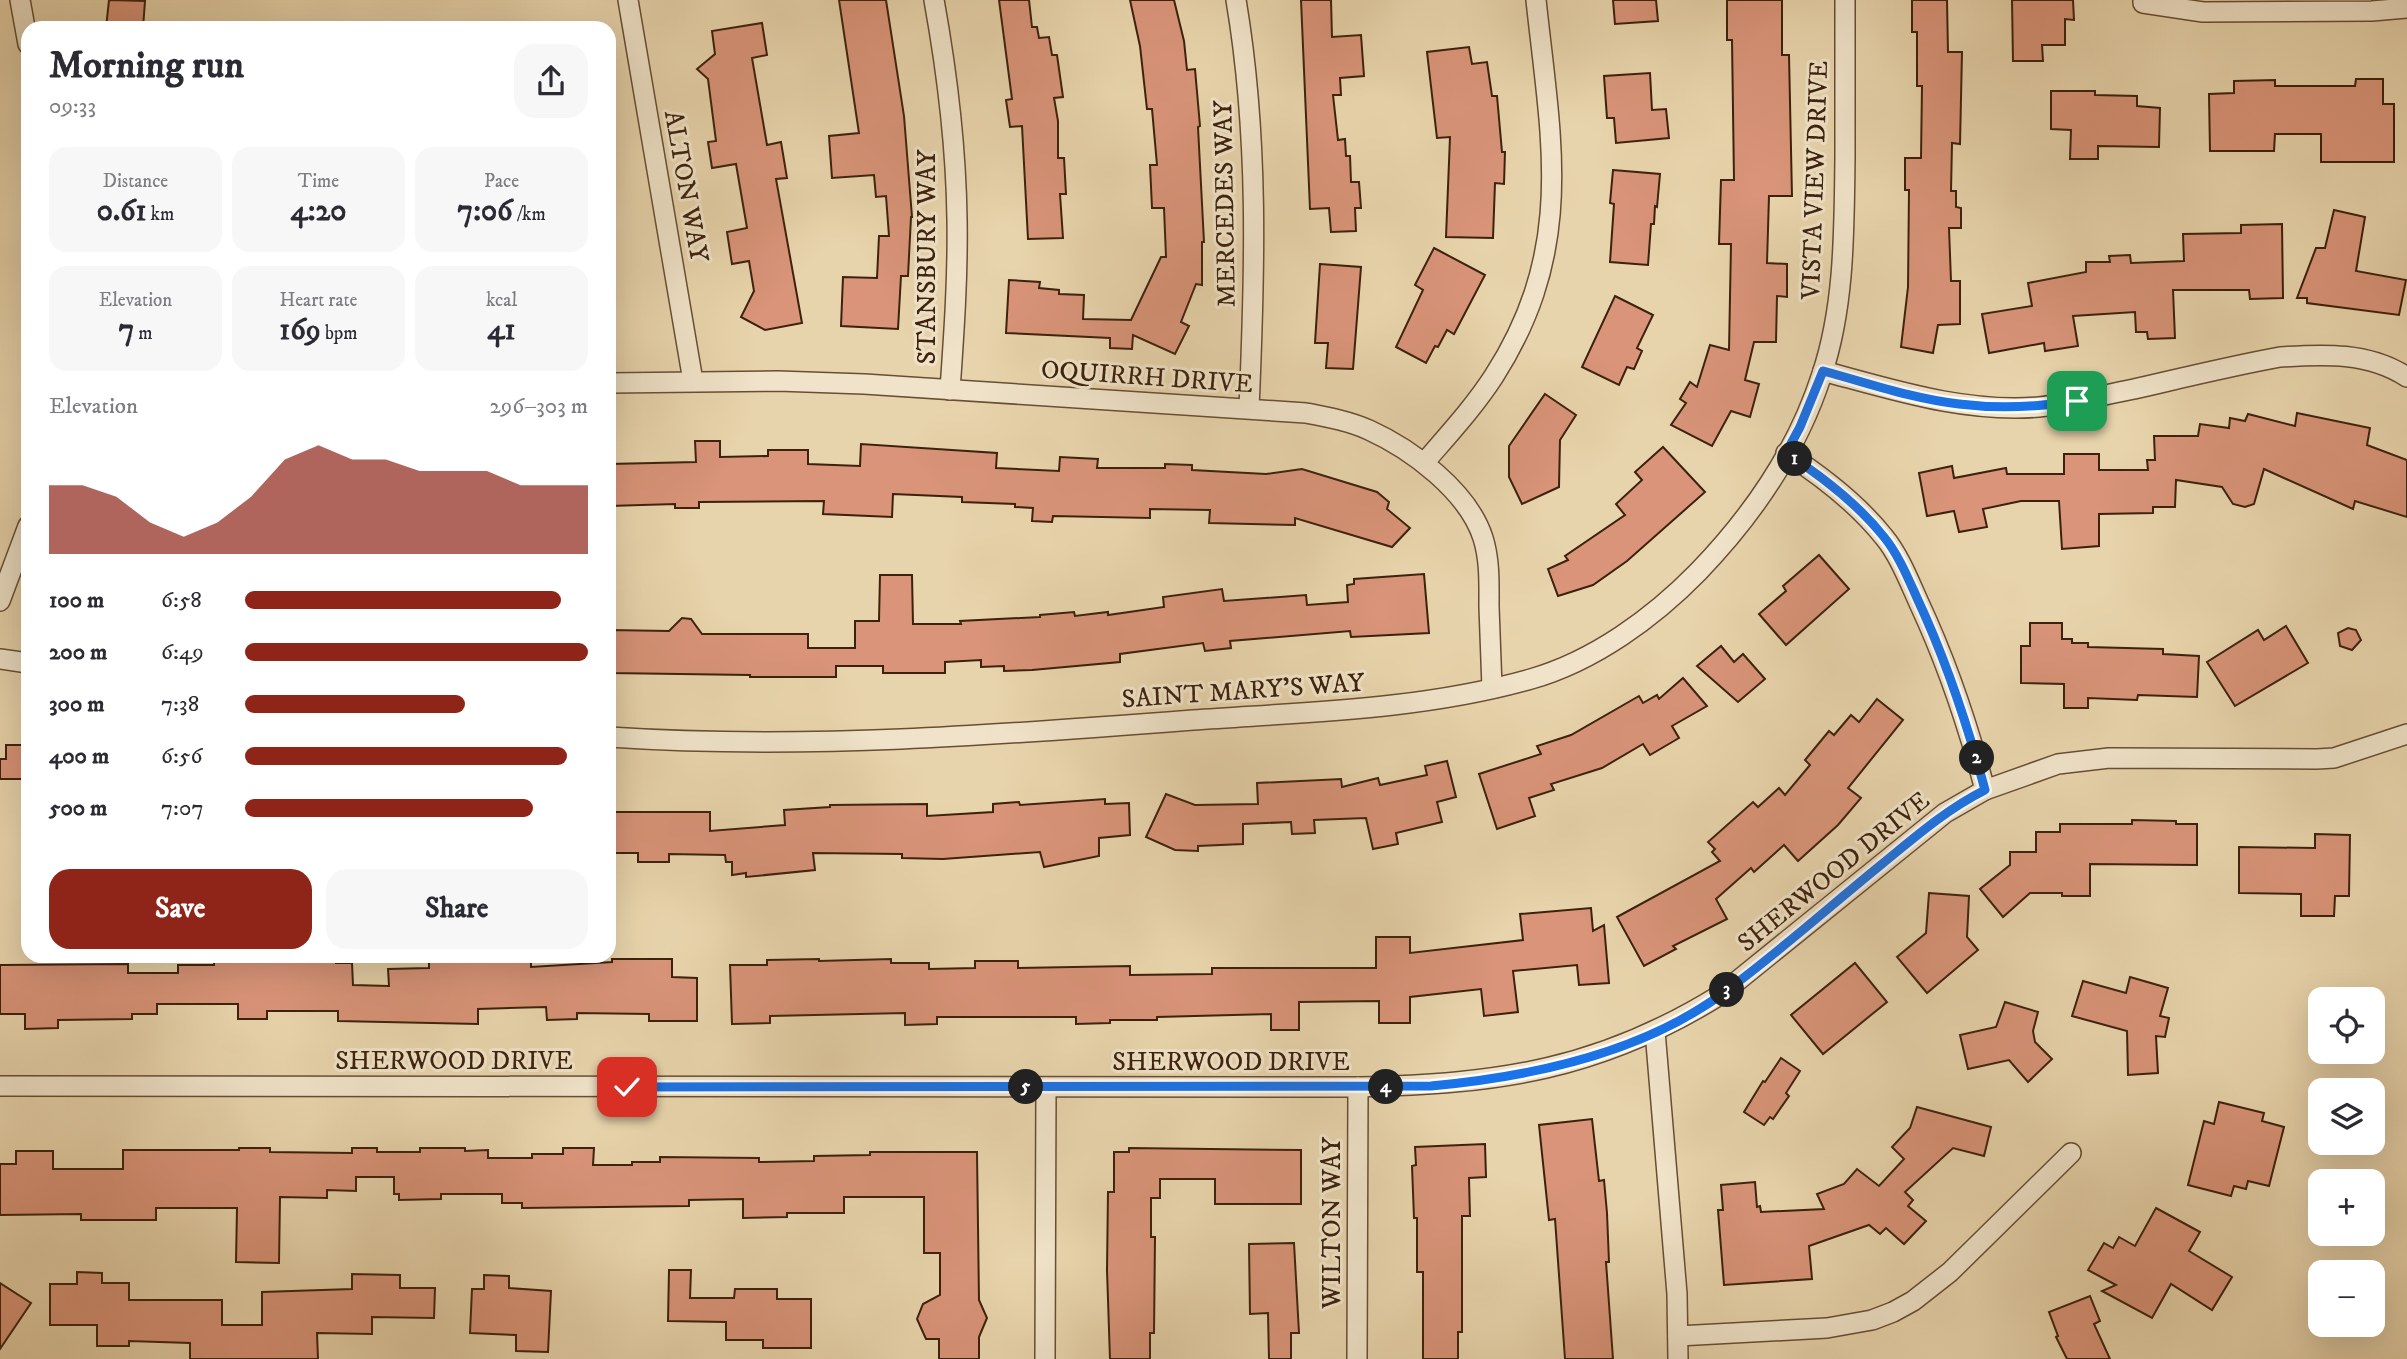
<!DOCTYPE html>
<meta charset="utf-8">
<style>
body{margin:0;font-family:"IM FELL DW Pica",serif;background:#f7f7f7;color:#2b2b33;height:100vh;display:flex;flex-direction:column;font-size:26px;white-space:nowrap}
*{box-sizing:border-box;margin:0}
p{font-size:23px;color:#7c7c81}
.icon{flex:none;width:38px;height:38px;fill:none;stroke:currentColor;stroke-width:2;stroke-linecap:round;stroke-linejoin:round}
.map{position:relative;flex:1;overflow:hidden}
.drawer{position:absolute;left:21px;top:21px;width:595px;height:942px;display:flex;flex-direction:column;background:#fff;border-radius:21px;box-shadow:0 7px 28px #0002}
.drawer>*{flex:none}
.tools{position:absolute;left:2308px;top:987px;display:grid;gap:14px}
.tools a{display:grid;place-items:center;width:77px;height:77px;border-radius:14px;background:#fff;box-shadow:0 7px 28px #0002;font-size:35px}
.pin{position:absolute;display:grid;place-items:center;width:60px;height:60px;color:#fff;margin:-30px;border-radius:14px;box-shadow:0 4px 10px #0006}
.km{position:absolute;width:35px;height:35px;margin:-18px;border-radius:50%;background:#222;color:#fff;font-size:19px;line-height:35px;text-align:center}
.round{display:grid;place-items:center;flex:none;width:74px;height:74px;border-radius:21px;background:#f7f7f7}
.head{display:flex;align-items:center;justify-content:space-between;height:119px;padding:0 28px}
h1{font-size:38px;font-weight:800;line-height:52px}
.metrics{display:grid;grid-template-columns:repeat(3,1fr);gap:10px;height:119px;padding:7px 28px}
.metrics div{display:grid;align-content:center;border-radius:18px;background:#f7f7f7;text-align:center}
.metrics b{font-size:30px;font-weight:800}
.metrics small{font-size:19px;font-weight:400}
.metrics p{font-size:19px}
.chart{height:196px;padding:14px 28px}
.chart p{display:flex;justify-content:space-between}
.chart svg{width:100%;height:126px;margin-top:7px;fill:#8f2418;opacity:.7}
.button{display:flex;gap:14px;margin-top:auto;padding:14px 28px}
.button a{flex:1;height:80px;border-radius:21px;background:#8f2418;color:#fff;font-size:28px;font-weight:800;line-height:80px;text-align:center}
.button a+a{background:#f7f7f7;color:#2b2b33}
ul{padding:0 28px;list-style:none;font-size:23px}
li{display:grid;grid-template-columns:112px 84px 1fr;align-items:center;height:52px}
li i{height:18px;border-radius:9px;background:#8f2418}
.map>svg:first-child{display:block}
.building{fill:#d99479;stroke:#3c210c;stroke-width:2}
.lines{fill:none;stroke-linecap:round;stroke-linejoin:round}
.minor-casing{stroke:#674e34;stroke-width:22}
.minor{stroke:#f0e3c9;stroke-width:19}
.route-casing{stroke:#fff;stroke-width:14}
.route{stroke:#1a73e8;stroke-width:9}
.labels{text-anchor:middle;stroke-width:6;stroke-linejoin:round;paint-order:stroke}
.street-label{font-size:26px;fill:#3c210c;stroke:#f0e3c9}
</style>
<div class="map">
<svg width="2407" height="1359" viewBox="0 0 2407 1359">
<rect width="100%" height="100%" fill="#e8d4ac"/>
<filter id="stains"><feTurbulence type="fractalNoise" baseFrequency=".00286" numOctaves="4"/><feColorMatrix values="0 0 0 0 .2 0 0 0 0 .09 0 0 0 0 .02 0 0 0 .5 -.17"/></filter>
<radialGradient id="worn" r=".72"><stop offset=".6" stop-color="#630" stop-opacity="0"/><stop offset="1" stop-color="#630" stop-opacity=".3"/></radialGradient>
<g class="building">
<polygon points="109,0 145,1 143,28 106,28"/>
<polygon points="839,0 886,0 904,116 912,217 911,217 908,276 901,276 898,329 841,326 843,277 877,278 879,236 889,236 886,196 876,197 874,175 832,178 829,136 859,133"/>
<polygon points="999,0 1029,0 1032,27 1037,27 1039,38 1049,37 1052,55 1057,55 1063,97 1054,98 1058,121 1058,158 1064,158 1066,194 1060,194 1063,238 1028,239 1022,126 1010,127 1006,100 1012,99"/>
<polygon points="1130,0 1174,0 1184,41 1187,70 1195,69 1200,126 1198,127 1204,242 1202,242 1202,285 1196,284 1181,322 1189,326 1175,354 1133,335 1132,349 1110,348 1110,338 1006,333 1009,280 1040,282 1039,288 1059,290 1059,294 1084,295 1083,319 1131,320 1161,257 1166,257 1164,208 1152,208 1150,165 1157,165 1152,109 1147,109 1140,46"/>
<polygon points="1301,0 1331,0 1332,37 1361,35 1364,76 1340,78 1341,95 1333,95 1338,140 1345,139 1346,156 1350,156 1351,182 1359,182 1361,208 1355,208 1356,231 1331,232 1329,208 1310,209"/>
<polygon points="1613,0 1656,0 1658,21 1615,24"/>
<polygon points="1727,0 1782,0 1782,55 1789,55 1792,196 1769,196 1767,263 1787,264 1787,297 1777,296 1776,342 1754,342 1745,380 1759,384 1750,417 1731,411 1712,446 1671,425 1686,403 1680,399 1690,382 1697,387 1710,345 1729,350 1731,244 1719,244 1721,180 1734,180 1732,40 1727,40"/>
<polygon points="1912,0 1947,0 1948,52 1962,52 1960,144 1952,143 1951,191 1956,191 1956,207 1961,208 1961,228 1949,228 1951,281 1960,281 1960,324 1938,325 1933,353 1901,347 1908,287 1909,190 1905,190 1905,158 1921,158 1922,86 1917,86 1917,32 1912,32"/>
<polygon points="2012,0 2073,0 2074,20 2065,19 2065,45 2042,45 2043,61 2013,61"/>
<polygon points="762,23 767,55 752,58 767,145 781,142 787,178 776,179 802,323 765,330 741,317 754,291 749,261 732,264 727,232 747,228 736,164 712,168 708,142 716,141 708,79 697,69 715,54 712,31"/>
<polygon points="1469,47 1472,64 1487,62 1492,96 1497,96 1502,152 1505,152 1504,184 1495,183 1493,238 1446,237 1450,137 1437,138 1427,52"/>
<polygon points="1650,73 1652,110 1666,109 1669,138 1616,143 1614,118 1607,118 1604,76"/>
<polygon points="2356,79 2383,79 2383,104 2394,104 2394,162 2321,162 2321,134 2275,134 2274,151 2210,151 2209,94 2234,93 2234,81 2275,80 2275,86 2355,86"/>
<polygon points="2051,91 2095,91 2095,95 2137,96 2137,106 2160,108 2159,147 2098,146 2098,159 2070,159 2071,130 2051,129"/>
<polygon points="1613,170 1660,174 1657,207 1655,206 1654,224 1651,224 1648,265 1610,262 1614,204 1610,203"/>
<polygon points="2334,210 2365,217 2356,271 2406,280 2399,315 2307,303 2307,298 2297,298 2316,248 2325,248"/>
<polygon points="2282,224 2283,298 2250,299 2249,290 2173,290 2175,338 2148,339 2147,332 2136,332 2135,312 2073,316 2078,346 2045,351 2044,343 1989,353 1982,314 2032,306 2028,283 2086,272 2086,262 2110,262 2109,256 2130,255 2131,263 2184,261 2183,234 2241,233 2241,225"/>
<polygon points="1434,248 1485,275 1454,334 1447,330 1438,347 1435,346 1426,363 1396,347 1423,290 1415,285"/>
<polygon points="1320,264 1361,267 1353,369 1326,368 1328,343 1315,343"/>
<polygon points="1615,296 1653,315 1637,348 1642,351 1634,369 1627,367 1619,385 1582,367"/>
<polygon points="1545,394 1576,415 1560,440 1559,487 1522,504 1509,477 1509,446"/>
<polygon points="2297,413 2370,428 2367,445 2407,460 2407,517 2355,501 2353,509 2264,469 2254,504 2245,507 2233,504 2222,487 2176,480 2175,507 2153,507 2153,513 2099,514 2099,546 2062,549 2059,501 2021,501 1983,509 1987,527 1959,532 1954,511 1927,516 1919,473 1952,466 1954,478 2006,468 2007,474 2064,474 2064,454 2099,454 2099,470 2148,470 2147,460 2155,460 2154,436 2198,436 2200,424 2229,428 2230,418 2245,421 2248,414 2295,426"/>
<polygon points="695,441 720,441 720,457 768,456 768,450 808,450 808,464 860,466 861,444 997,453 996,468 1059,471 1060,457 1098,459 1097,468 1165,468 1165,464 1192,465 1192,470 1266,474 1302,469 1377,492 1389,502 1387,509 1410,528 1392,547 1295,518 1295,525 1209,523 1210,510 1150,509 1150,518 1053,516 1052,522 1032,521 1033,508 1015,507 1015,504 962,502 962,497 893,494 892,517 823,514 824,501 699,502 699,508 675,508 675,504 609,506 609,464 696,462"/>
<polygon points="1663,447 1705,492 1627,561 1593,585 1558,596 1548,569 1568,560 1565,556 1625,515 1616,504 1642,480 1635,472"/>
<polygon points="1819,555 1849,589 1786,645 1759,614 1786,591 1783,586"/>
<polygon points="1424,574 1429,633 1351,637 1350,631 1230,641 1231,648 1205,651 1203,643 1120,654 1120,662 1032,670 1004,671 1004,666 981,667 981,660 945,662 945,673 883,673 883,666 836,666 836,677 750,677 750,675 609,673 609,630 669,631 682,618 691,619 702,634 808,634 808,648 855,648 855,621 879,621 880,575 912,575 913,624 961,624 960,621 1040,617 1040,615 1074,612 1075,616 1108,612 1108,615 1164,607 1163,597 1222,589 1224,601 1306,595 1307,605 1348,602 1347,585 1354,584 1354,579"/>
<polygon points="2030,623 2062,623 2062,639 2072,639 2072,643 2088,643 2088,647 2163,649 2163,654 2199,656 2197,697 2138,695 2137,700 2088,698 2088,708 2064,708 2064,684 2021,683 2021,646 2030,646"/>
<polygon points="2286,626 2308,663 2235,706 2207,662 2258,630 2264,640"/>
<polygon points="2348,628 2356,630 2361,640 2352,650 2340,646 2338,633"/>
<polygon points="1721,646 1734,662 1743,654 1765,679 1738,702 1697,666"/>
<polygon points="1683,678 1707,706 1672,726 1679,738 1650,755 1643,744 1602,768 1551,784 1554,790 1529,798 1535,816 1497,829 1479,774 1541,754 1537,746 1571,735 1639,696 1643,703 1657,695 1659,699"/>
<polygon points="1877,699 1903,720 1848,788 1861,798 1838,825 1798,861 1784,845 1754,872 1751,868 1716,899 1727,919 1673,946 1676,949 1644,966 1617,917 1720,861 1712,852 1715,849 1708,842 1753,802 1758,807 1779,788 1785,795 1810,765 1805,760 1829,731 1834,735 1851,715 1859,722"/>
<polygon points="6,745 28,745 28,779 0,779 0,759 6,759"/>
<polygon points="1447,761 1456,797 1437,802 1442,822 1396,833 1398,844 1373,849 1366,818 1314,820 1315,833 1292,834 1291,822 1243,824 1243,844 1198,846 1198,851 1175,850 1146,837 1166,794 1195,805 1258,804 1257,783 1341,779 1342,787 1378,778 1380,785 1427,775 1425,766"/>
<polygon points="1105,799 1105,804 1129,803 1130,835 1099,838 1099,856 1044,867 1040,852 943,859 902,858 902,854 813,853 815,870 746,877 746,873 732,875 732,862 726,862 725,855 669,854 669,862 638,862 638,853 611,853 611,812 710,812 710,831 785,825 784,810 830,807 830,805 927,804 927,816 993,812 993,804 1019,802 1020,805"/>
<polygon points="2132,820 2176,821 2176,824 2197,824 2197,865 2090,864 2090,896 2062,896 2062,893 2030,893 2003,917 1980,889 2010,865 2010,852 2036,852 2036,832 2060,832 2060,824 2132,824"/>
<polygon points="2315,834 2350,835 2349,896 2335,896 2334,916 2301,916 2301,894 2239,893 2239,847 2315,848"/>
<polygon points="1929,893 1969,896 1967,937 1978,950 1927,993 1897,957 1926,933"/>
<polygon points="1591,908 1593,931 1604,925 1609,983 1579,985 1577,965 1513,971 1518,1012 1484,1016 1481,989 1410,997 1410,1023 1379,1023 1379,1001 1299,1002 1299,1030 1271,1030 1271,1014 1157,1017 1157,1020 1110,1020 1110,1023 1076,1024 1076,1017 937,1017 937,1024 905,1025 905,1013 770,1016 770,1023 732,1024 730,965 767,965 767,960 819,959 819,961 891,959 891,963 929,963 929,969 975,968 975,961 1018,961 1018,968 1130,966 1130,975 1212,974 1212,968 1376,968 1376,937 1410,937 1410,953 1523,940 1520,914"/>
<polygon points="214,956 253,956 253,959 336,959 336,963 352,963 353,985 389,986 388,969 429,968 429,956 531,956 531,967 612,962 612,959 672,959 672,977 697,978 697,1021 649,1021 649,1014 577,1013 577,1019 547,1020 546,1007 478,1009 478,1024 338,1021 338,1011 267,1011 267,1019 238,1019 238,1004 157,1004 157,1014 132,1014 132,1019 58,1020 58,1028 25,1029 25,1014 0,1014 0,965 128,964 128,973 178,973 178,965 214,965"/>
<polygon points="1855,963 1887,1002 1823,1054 1791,1015"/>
<polygon points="2130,977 2168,988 2160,1016 2169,1018 2165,1037 2156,1036 2158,1073 2128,1075 2127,1031 2072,1016 2083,981 2126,993"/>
<polygon points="2005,1002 2038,1012 2033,1031 2035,1042 2052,1059 2028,1082 2009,1060 1968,1069 1960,1035 1996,1027"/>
<polygon points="1781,1058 1800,1071 1786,1093 1789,1096 1773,1119 1770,1117 1764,1125 1744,1112 1763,1081 1765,1082"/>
<polygon points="2219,1102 2264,1113 2262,1121 2284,1127 2269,1186 2248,1181 2246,1189 2234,1186 2231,1196 2188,1185 2204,1121 2214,1124"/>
<polygon points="1917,1107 1991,1127 1984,1156 1953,1148 1905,1192 1913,1200 1908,1206 1926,1221 1904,1244 1886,1228 1880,1234 1869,1225 1809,1246 1812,1279 1724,1285 1718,1210 1723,1210 1721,1185 1755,1182 1757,1207 1760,1206 1761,1212 1824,1209 1817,1194 1844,1184 1857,1169 1879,1186 1904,1159 1892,1147 1910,1128"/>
<polygon points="1592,1119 1599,1181 1604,1180 1607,1213 1609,1262 1606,1262 1613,1359 1565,1359 1555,1219 1549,1220 1539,1125"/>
<polygon points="1485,1144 1486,1177 1469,1178 1470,1216 1462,1216 1462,1332 1458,1332 1458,1359 1423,1359 1423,1272 1417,1272 1417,1218 1414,1218 1412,1166 1416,1165 1415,1147"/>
<polygon points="239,1148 270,1148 270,1152 352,1153 352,1148 377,1148 377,1152 420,1152 420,1148 465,1148 465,1151 488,1150 488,1158 532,1158 532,1154 563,1154 563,1148 594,1148 593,1165 632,1165 632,1162 660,1162 660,1157 759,1158 759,1162 814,1161 814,1156 870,1155 870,1152 977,1152 979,1300 987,1318 979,1337 979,1359 939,1359 939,1339 926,1339 917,1319 923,1304 940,1295 940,1253 924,1253 924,1197 844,1197 844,1213 787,1213 787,1217 743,1218 743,1199 689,1200 689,1206 522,1208 522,1203 502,1203 502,1194 441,1194 441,1199 399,1200 399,1194 394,1194 394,1177 356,1177 356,1191 327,1190 327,1198 280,1197 279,1263 236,1262 237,1208 156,1208 156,1220 81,1220 81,1214 0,1215 0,1164 16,1164 16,1151 53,1151 53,1169 123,1169 123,1150 239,1150"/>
<polygon points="1129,1148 1301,1150 1301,1204 1215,1204 1215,1179 1160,1179 1160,1198 1151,1198 1151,1237 1155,1237 1154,1333 1150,1333 1150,1359 1110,1359 1107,1270 1108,1192 1114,1192 1114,1152 1129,1152"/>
<polygon points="2156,1208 2200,1232 2189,1251 2232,1277 2212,1310 2171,1284 2152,1318 2102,1291 2116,1285 2088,1270 2104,1243 2113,1248 2119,1237 2135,1246"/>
<polygon points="1294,1243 1299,1333 1291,1333 1291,1359 1269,1359 1268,1313 1250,1314 1249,1244"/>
<polygon points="669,1270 691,1270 690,1298 734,1298 735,1289 777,1289 777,1299 811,1299 811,1348 763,1348 763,1340 726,1340 726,1322 668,1321"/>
<polygon points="77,1272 102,1273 102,1283 129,1283 129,1300 222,1300 222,1325 262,1325 262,1292 352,1289 352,1274 400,1275 400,1288 435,1288 434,1318 372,1317 372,1334 317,1333 318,1359 190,1359 190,1343 129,1341 129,1346 97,1346 97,1325 50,1325 50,1284 77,1284"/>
<polygon points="484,1275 509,1276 509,1288 551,1291 548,1352 516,1351 516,1335 470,1333 472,1289 484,1289"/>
<polygon points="0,1283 31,1303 0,1349"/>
<polygon points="2090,1296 2100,1321 2094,1324 2110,1359 2067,1359 2056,1337 2058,1336 2049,1312"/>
</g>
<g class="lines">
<g class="minor-casing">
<g id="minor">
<polyline points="20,0 28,44"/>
<polyline points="628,0 693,381"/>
<path d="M934 0C947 72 956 145 957 219 958 276 954 333 950 390"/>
<path d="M1236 0C1259 136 1255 271 1249 408"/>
<polyline points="2143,0 2143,3 2203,12 2372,11 2407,8"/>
<path d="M1823 371C1894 390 1964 413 2039 407 2071 404 2102 395 2134 389 2182 378 2231 366 2280 357 2324 354 2369 352 2407 377"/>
<path d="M609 383 778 381 864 384 1306 413C1327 417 1349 421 1369 430 1411 449 1468 491 1483 538 1490 560 1489 584 1489 607 1490 634 1491 661 1492 688"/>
<path d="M1786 453C1823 477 1857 503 1884 537 1899 555 1909 581 1919 603 1947 663 1968 725 1985 790"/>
<path d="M1424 463C1448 435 1474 407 1494 376 1576 248 1551 141 1536 0"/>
<polyline points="0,601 28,526"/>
<polyline points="0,659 28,663"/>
<path d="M609 737C804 750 999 735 1193 720 1306 712 1422 710 1531 679 1594 661 1653 618 1698 572 1753 515 1798 449 1822 374 1845 305 1844 229 1845 157 1845 105 1845 52 1845 0"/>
<polyline points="1655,1031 1677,1294 1678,1359"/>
<path d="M0 1086 1358 1087C1498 1084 1599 1070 1720 995L1945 813 1985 790 2058 764 2109 758 2317 759 2334 758 2407 734"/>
<polyline points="1678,1336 1827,1328 1872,1320 1893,1312 1913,1301 1950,1272 2071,1153"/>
<polyline points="1045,1359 1046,1087"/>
<polyline points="1357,1359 1358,1087"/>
</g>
</g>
<use href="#minor" class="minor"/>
</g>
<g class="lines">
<g class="route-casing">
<path id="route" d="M627 1087 1431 1086C1530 1077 1640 1054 1722 994 1777 954 1829 907 1882 864 1915 837 1947 809 1985 790 1967 723 1946 660 1917 598 1908 578 1898 554 1884 537 1857 503 1823 477 1786 453L1800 427 1823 371C1868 383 1913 399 1959 404 1999 409 2038 407 2077 401"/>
</g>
<use href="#route" class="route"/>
</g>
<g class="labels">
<g class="street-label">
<text transform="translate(1814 180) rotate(-88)" y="9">VISTA VIEW DRIVE</text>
<text transform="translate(687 186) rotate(80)" y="9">ALTON WAY</text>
<text transform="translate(1224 204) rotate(-91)" y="9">MERCEDES WAY</text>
<text transform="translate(926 257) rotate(-90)" y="9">STANSBURY WAY</text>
<text transform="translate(1147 376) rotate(4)" y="9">OQUIRRH DRIVE</text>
<text transform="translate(1243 690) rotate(-4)" y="9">SAINT MARY'S WAY</text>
<text transform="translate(1833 871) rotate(-39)" y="9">SHERWOOD DRIVE</text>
<text x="454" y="1069">SHERWOOD DRIVE</text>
<text x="1231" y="1070">SHERWOOD DRIVE</text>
<text transform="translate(1331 1223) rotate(-90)" y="9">WILTON WAY</text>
</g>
</g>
<rect width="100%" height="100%" filter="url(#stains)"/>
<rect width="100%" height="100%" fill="url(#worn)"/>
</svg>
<div class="tools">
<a><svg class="icon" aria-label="locate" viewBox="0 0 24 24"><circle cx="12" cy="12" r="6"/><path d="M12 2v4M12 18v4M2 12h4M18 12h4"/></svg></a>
<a><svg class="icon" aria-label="layers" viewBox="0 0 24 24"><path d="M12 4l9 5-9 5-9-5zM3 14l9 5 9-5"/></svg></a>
<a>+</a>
<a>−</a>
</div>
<div class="pin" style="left:2077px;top:401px;background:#1e9e55"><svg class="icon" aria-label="arrive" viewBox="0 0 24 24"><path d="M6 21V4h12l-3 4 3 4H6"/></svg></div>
<div class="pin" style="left:627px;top:1087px;background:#d93025"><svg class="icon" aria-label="check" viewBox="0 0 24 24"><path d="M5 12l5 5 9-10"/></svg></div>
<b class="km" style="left:1795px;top:459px">1</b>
<b class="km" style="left:1977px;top:758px">2</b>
<b class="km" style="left:1727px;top:990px">3</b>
<b class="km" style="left:1386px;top:1087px">4</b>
<b class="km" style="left:1026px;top:1087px">5</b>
<section class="drawer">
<div class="head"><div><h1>Morning run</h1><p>09:33</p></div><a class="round"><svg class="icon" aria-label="share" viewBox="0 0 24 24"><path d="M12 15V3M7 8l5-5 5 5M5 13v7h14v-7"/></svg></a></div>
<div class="metrics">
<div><p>Distance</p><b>0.61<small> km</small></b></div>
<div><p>Time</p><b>4:20</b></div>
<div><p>Pace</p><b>7:06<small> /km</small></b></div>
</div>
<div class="metrics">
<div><p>Elevation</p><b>7<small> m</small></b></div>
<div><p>Heart rate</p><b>169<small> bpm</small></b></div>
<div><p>kcal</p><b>41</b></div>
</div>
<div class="chart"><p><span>Elevation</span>296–303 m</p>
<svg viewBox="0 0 160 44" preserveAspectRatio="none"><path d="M0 44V20L10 20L20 24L30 33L40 38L50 33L60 24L70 11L80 6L90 11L100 11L110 15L120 15L130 15L140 20L150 20L160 20V44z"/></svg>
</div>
<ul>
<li><b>100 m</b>6:58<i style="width:92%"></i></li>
<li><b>200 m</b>6:49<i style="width:100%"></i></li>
<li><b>300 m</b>7:38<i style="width:64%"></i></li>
<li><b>400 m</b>6:56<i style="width:94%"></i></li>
<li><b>500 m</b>7:07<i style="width:84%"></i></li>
</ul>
<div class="button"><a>Save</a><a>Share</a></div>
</section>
</div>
